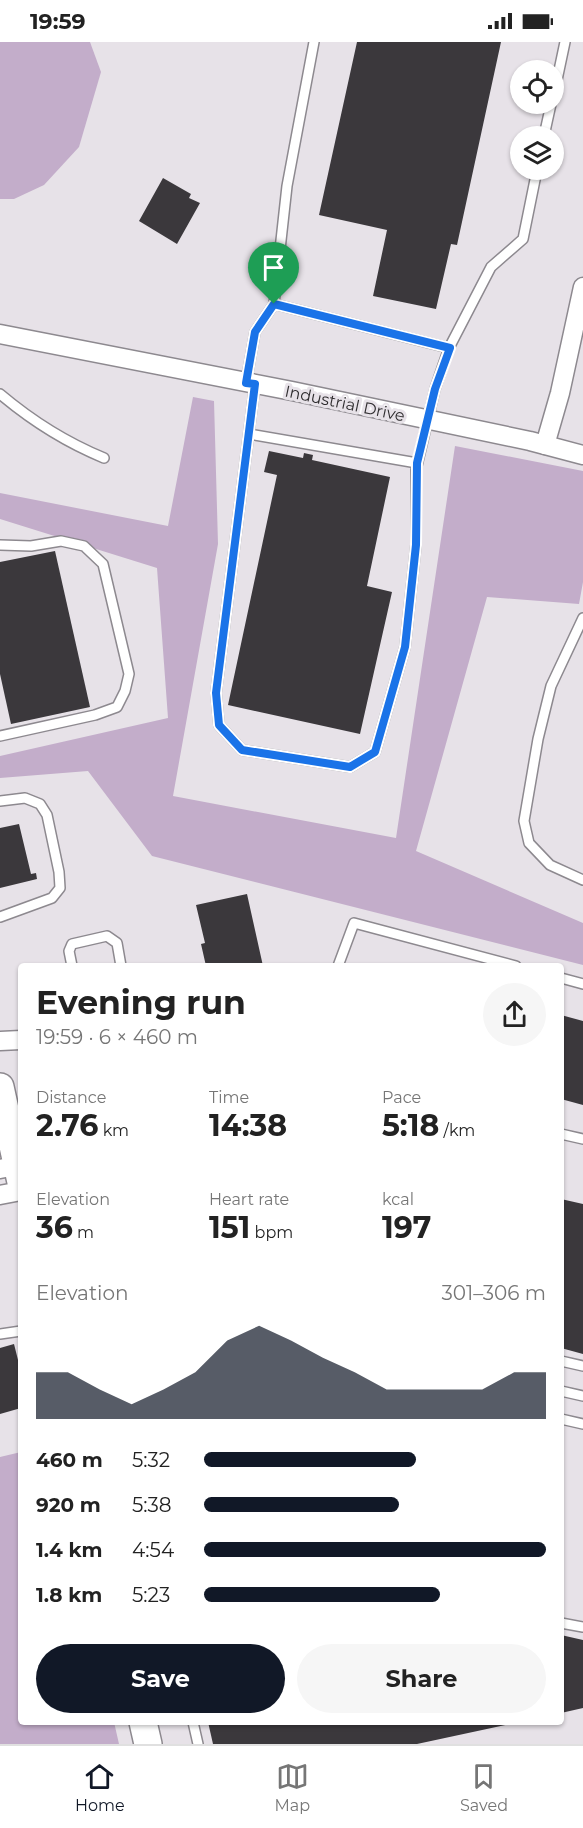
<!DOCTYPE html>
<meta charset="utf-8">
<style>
body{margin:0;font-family:Montserrat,sans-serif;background:#f6f6f6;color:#222;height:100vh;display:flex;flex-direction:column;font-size:22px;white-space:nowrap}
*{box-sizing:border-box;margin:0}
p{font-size:20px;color:#767676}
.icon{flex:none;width:33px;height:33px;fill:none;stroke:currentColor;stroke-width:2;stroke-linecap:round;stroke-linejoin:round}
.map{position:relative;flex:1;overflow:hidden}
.side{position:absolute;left:18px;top:921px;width:546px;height:762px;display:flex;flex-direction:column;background:#fff;border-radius:6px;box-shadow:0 2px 4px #0004}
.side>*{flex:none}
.controls{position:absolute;left:510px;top:18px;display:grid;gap:12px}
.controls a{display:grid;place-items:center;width:54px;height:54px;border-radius:50%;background:#fff;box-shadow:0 2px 4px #0004;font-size:30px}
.pin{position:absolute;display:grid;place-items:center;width:51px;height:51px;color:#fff;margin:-62px -26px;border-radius:50% 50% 50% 0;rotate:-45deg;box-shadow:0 0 6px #0007}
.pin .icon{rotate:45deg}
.round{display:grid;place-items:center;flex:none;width:63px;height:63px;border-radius:32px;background:#f6f6f6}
.summary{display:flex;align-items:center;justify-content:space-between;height:102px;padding:0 18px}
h1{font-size:33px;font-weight:700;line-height:45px}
.stats{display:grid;grid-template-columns:repeat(3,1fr);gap:9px;height:102px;padding:6px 18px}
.stats div{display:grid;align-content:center}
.stats b{font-size:30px;font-weight:700}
.stats small{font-size:16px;font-weight:400}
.stats p{font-size:16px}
.chart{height:168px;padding:12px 18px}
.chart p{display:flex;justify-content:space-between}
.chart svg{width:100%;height:108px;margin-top:6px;fill:#111827;opacity:.7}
.cta{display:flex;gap:12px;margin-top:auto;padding:12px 18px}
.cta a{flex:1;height:69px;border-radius:36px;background:#111827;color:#fff;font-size:24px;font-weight:700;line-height:69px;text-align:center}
.cta a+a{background:#f6f6f6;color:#222}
ul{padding:0 18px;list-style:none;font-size:20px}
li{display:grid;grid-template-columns:96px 72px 1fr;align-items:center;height:45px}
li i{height:15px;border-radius:8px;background:#111827}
.status{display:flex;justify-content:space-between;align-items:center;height:42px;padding:0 30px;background:#fff;direction:ltr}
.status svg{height:16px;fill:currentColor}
.tab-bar{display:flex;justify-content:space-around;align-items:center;height:84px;border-top:2px solid #e0e0e0;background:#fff;font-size:16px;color:#767676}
.tab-bar a{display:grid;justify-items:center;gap:3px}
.tab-bar .selected{color:#111827}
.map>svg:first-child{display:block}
.green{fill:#c3adca}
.building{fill:#3b383c}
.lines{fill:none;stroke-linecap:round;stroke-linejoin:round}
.lane-casing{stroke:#8d898f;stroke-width:12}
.street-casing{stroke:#8d898f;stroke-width:21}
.primary-casing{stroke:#8d898f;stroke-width:30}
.lane{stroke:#fff;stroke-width:9}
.street{stroke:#fff;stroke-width:18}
.primary{stroke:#fff;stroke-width:27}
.route-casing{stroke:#fff;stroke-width:12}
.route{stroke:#1a73e8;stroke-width:8}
.labels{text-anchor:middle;stroke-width:6;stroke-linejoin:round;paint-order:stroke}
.street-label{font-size:16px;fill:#2e2c2e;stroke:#e7e2e8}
</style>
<div class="status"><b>19:59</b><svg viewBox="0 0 49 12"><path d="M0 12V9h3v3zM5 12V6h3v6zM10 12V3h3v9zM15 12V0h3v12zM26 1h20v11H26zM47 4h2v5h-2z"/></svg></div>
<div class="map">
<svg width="583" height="1702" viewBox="0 0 583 1702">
<rect width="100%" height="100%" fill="#e7e2e8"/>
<g class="green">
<polygon points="0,0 90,0 101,30 79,105 44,143 14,157 0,157"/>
<polygon points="193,355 214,359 218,502 173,754 396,796 455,404 583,429 583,540 579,562 487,555 416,809 583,881 583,923 152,814 88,729 0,736 0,714 168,676 157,526 0,477 0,451 168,484"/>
<polygon points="21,1410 21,1680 114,1680 119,1702 0,1702 0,1415"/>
</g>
<g class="building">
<polygon points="357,0 501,0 457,203 451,202 436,267 373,254 387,188 319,173"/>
<polygon points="163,136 191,152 189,156 200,161 177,202 139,179"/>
<polygon points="269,409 303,416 304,411 313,413 312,418 390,435 367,544 392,550 360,692 228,663 277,433 264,430"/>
<polygon points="55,509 90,665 11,682 0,632 0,520"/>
<polygon points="19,782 31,832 36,831 37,837 0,846 0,786"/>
<polygon points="247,852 263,924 206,924 201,902 205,901 196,863"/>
<polygon points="561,973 583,979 583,1063 561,1057"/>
<polygon points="561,1157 583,1162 583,1312 561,1306"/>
<polygon points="14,1302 21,1330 21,1366 0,1372 0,1306"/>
<polygon points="561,1593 583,1598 583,1666 561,1671"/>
<polygon points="208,1680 515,1680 515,1681 417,1702 213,1702"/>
</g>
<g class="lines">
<g class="lane-casing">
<g id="lane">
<polyline points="554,52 565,0"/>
<polyline points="544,94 551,62"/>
<polyline points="274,262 449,306"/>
<polyline points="246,341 255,290 274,262 287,144 314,0"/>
<polyline points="255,342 216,651 219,683 242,708 350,725 375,710 405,605 416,503 416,428 435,347 449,306 491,225 523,197 537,128"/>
<path d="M0 352C32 379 65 400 104 416"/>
<polyline points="249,392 417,421"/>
<polyline points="0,503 31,504 61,499 84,504 103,522 129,632 125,649 117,665 95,673 0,694"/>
<polyline points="583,576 551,644 538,697 524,779 529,801 550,823 583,838"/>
<polyline points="0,759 25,756 40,762 47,773 59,830 60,846 52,856 0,875"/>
<polyline points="72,924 69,909 72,902 107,894 117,901 121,924"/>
<polyline points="338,924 354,881 516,924"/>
<polyline points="561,936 583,942"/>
<polyline points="561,1092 583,1097"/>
<polyline points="0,1292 21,1289"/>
<polyline points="561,1319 583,1324"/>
<polyline points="561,1349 583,1354"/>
<polyline points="561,1377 583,1382"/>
<polyline points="561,1581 583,1585"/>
<polyline points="193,1680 198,1702"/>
</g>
</g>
<g class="street-casing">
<g id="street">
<polyline points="0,292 292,349 530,399 583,413"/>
<polyline points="545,403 560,351 583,245"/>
<polyline points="0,999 21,998"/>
<polyline points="0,1127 21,1123"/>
<polyline points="0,1153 21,1149"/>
</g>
</g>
<g class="primary-casing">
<g id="primary">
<polyline points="0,1045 21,1140"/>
<polyline points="143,1680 148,1702"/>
</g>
</g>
<use href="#lane" class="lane"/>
<use href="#street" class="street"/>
<use href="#primary" class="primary"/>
</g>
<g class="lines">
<g class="route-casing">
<polygon id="route" points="274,262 450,306 435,347 417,421 416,503 405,605 375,710 350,725 242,708 219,683 216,651 255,342 246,341 255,290"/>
</g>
<use href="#route" class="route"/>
</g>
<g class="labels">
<g class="street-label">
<text transform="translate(345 361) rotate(12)" y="6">Industrial Drive</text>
</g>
</g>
</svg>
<div class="controls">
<a><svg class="icon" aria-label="locate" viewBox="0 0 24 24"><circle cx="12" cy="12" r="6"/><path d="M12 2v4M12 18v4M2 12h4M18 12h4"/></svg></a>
<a><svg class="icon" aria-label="layers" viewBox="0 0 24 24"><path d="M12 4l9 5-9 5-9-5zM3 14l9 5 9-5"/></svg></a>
</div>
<div class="pin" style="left:274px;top:262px;background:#1e9e55"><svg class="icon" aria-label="arrive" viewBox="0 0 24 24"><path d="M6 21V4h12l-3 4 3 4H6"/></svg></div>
<section class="side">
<div class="summary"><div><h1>Evening run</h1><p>19:59 · 6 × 460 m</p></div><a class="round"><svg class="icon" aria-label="share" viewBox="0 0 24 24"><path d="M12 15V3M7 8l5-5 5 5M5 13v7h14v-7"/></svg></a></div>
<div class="stats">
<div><p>Distance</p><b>2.76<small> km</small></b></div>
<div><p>Time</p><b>14:38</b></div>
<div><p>Pace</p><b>5:18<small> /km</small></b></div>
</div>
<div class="stats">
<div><p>Elevation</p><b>36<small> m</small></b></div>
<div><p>Heart rate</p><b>151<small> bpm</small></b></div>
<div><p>kcal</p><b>197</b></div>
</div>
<div class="chart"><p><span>Elevation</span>301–306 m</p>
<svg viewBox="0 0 160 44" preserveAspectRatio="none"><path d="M0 44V25L10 25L20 32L30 38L40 32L50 25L60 12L70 6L80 12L90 19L100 25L110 32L120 32L130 32L140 32L150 25L160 25V44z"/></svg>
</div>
<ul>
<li><b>460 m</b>5:32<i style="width:62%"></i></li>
<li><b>920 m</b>5:38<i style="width:57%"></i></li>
<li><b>1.4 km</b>4:54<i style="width:100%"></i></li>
<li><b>1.8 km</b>5:23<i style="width:69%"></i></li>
</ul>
<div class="cta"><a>Save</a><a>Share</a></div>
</section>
</div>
<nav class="tab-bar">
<a class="selected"><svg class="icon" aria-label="home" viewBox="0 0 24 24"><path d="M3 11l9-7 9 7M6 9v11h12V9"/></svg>Home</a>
<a><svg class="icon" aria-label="map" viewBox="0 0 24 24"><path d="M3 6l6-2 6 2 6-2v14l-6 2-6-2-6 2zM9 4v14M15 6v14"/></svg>Map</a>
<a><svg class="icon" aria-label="saved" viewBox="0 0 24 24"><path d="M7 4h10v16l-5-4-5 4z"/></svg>Saved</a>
</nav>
